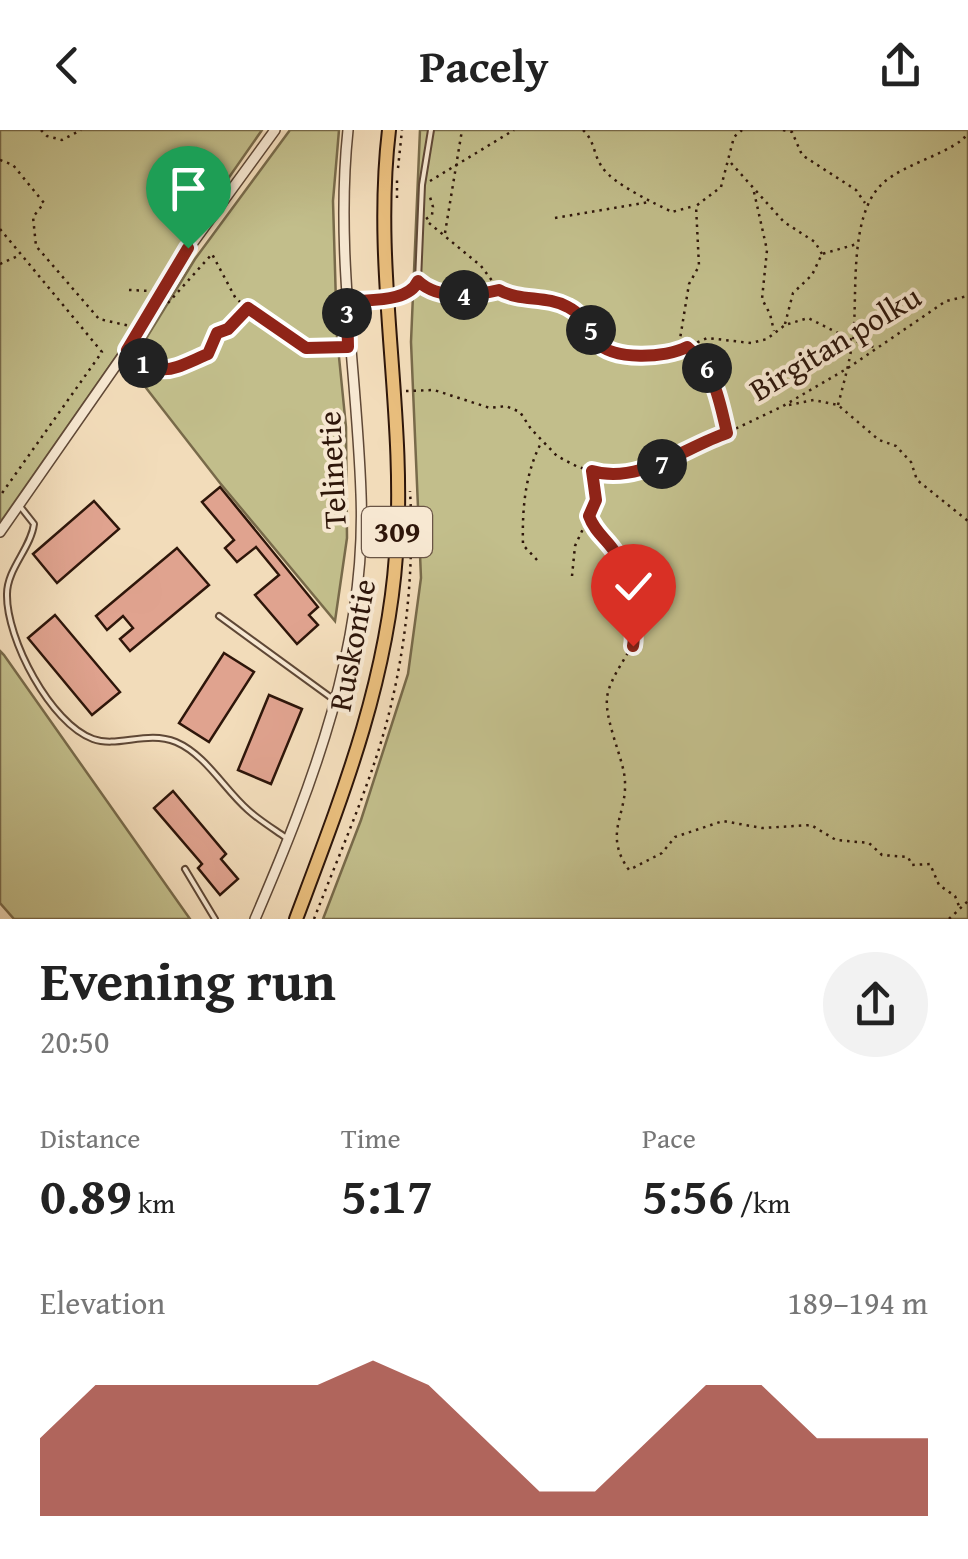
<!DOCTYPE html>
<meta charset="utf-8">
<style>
body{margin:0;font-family:"Gentium Book Plus",serif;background:#f2f2f2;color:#222;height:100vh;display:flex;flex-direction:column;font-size:38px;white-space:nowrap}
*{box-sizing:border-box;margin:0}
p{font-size:32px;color:#767676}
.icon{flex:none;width:55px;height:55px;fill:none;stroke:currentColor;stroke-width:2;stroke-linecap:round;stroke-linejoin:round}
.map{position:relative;height:789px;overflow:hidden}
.sheet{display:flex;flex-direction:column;background:#fff;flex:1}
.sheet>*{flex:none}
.pin{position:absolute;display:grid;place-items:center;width:85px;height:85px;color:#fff;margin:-102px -42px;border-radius:50% 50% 50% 0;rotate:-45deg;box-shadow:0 0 10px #0007}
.pin .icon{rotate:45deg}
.km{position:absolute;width:50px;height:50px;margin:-25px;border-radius:50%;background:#222;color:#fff;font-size:28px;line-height:50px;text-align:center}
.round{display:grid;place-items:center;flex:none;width:105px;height:105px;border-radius:52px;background:#f2f2f2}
.summary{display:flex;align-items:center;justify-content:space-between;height:170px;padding:0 40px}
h1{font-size:55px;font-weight:600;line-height:75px}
.stats{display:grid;grid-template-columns:repeat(3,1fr);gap:15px;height:170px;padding:10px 40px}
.stats div{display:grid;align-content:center}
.stats b{font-size:50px;font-weight:600}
.stats small{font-size:28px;font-weight:400}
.stats p{font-size:28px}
.chart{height:280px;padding:20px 40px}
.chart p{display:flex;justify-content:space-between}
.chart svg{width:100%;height:180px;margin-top:10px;fill:#8f2418;opacity:.7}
header{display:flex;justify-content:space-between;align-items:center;height:130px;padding:0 40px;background:#fff;font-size:45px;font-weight:600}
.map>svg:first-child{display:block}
.green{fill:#c2be8b;stroke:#786a4a;stroke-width:2.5}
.building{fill:#e0a38f;stroke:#2e160a;stroke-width:2.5}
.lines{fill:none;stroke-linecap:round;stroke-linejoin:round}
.service-casing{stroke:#5f4836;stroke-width:8}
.minor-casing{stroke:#5f4836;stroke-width:12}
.primary-casing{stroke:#2e160a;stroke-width:16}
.path{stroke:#2e160a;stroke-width:2.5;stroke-dasharray:2.5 5;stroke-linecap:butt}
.service{stroke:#f7e8d2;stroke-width:4}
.minor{stroke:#f7e8d2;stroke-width:9}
.primary{stroke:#e9be7d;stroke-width:12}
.route-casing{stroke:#fff;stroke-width:20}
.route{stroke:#8f2418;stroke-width:12}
.labels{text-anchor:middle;stroke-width:8;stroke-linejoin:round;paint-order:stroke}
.shield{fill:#f7e8d2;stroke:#6a5546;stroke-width:2.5}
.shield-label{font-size:30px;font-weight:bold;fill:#2e160a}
.street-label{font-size:32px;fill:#2e160a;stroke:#f7e8d2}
</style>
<header><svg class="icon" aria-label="back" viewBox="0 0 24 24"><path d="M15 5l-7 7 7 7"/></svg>Pacely<svg class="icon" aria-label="share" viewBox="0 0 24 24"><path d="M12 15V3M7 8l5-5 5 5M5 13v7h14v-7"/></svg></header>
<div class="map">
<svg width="968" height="789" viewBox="0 0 968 789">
<rect width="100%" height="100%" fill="#f2dcba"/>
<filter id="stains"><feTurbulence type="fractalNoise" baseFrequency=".002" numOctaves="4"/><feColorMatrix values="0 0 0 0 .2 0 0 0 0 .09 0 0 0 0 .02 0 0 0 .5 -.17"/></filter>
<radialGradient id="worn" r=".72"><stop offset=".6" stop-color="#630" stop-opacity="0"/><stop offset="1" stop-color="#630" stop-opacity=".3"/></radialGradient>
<g class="green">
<polygon points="0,0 262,0 186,109 125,214 0,393"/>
<polygon points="290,0 339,0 333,71 337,207 346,297 347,408 335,491 220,353 129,236 195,129"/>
<polygon points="420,0 968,0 968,789 323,789 361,690 408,544 421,448 411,212"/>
<polygon points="0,521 4,525 190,789 14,789 0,773"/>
</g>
<g class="building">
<polygon points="220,357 318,477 309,485 318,495 297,514 255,465 279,445 256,417 237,432 225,418 234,410 202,372"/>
<polygon points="94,371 119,399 57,453 33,424"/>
<polygon points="177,418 209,455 130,521 120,509 133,498 123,486 107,500 96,486"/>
<polygon points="55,485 120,562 92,585 28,508"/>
<polygon points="224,523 254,542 209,612 179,593"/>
<polygon points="269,565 302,579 271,654 238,640"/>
<polygon points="173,661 226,724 221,729 238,749 220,765 198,738 202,734 154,678"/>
</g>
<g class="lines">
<g class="service-casing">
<g id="service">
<polyline points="390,167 409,164 418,151 422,55 431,0"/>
<path d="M19 375 34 394C31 418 7 439 7 464 6 509 51 594 93 609 118 618 147 600 176 612 206 625 224 659 248 680 259 690 272 698 285 707"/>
<polyline points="219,486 333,569"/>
<polyline points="185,739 215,789"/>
</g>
</g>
<g class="minor-casing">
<g id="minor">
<polyline points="347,172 385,167"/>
<polyline points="0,402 133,211 189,118 275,0"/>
<path d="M255 789C313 654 367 514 361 364 357 242 335 123 348 0"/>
</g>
</g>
<g class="primary-casing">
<path id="primary" d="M296 789C341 669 387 554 396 425 407 283 372 142 389 0"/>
</g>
<g class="path">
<polyline points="41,0 47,6 62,10 81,0"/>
<path d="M583 0C595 11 593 24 602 37 613 54 654 73 672 82L694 76"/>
<polyline points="783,0 792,2 802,25 856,60 865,73"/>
<polyline points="0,30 13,35 44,73 33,87 36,116 99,189 130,196"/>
<polyline points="731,33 784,92 815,112 822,124"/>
<polyline points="398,38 402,0"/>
<polyline points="430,51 514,0"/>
<polyline points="754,62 767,120 762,169 770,184 774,201"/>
<polyline points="397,68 397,46"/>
<polyline points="555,88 649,72"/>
<polyline points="426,89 432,85 433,77 430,67"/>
<polyline points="429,93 481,136 499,160 511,166 567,176 590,197 593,209 607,221 647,226 678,221 707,208 751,213 767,209 785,195 808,188 852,210 877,218"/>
<polyline points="0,99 102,222 0,366"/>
<polyline points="445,103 462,0"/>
<polyline points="0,134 20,125"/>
<polyline points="423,156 474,166 497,160"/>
<polyline points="129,160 152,161"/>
<polyline points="168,173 212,124 236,169 292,210 306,218 342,217"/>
<polyline points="785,194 793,163 812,145 822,124 857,114"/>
<path d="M688 218C714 239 720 271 727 303"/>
<polyline points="678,221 689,154 699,136 696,76 721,57 734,7 742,0"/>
<path d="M132 224C165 250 172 239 208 224L217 203 228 199 247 179"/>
<polyline points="406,261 434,260 490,278 506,276 520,282 531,299 557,326 578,337 604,344 660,335 783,276 848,238 946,171 968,166"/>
<polyline points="789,275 814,270 838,275 879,310 896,316 911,332 917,350 968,391"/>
<path d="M838 275C844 252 850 231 853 208 858 163 848 85 883 53 905 33 956 22 968 3"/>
<path d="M589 387C595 403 607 410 616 424 626 439 619 460 624 477 626 487 635 495 635 505 635 518 609 546 607 568 605 589 620 622 624 643 631 683 601 701 629 740L662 723 675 707 723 691 762 698 811 695 836 710 869 713 882 725 908 727 912 735 930 734 939 755 955 766 959 776"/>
<path d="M537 430 523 415C522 379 525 343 542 311"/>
<polyline points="572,446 575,416 596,371 592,342"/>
<path d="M314 789C335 735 359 680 377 625 404 542 415 448 410 361"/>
<polyline points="949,789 968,771"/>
</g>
<use href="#service" class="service"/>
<use href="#minor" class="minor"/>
<use href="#primary" class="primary"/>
</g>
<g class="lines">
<g class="route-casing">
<path id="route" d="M188 118 127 220C163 249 168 241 208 224L217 203 228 199 248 178 306 218 348 217 347 172C369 169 408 173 418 151 438 170 474 166 499 160 521 172 546 165 568 177 586 186 586 201 597 212 613 231 666 228 687 217 715 240 719 269 727 303 685 317 639 355 592 341L596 370 589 386C595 403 608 410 616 424 626 441 619 462 624 479 629 494 636 499 633 516"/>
</g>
<use href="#route" class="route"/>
</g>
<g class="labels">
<rect class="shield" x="362" y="377" width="70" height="50" rx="8"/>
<g class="shield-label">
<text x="397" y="412">309</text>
</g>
<g class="street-label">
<text transform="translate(835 213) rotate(-31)" y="11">Birgitan polku</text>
<text transform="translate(332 340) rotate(-93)" y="11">Telinetie</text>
<text transform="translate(352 515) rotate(-79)" y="11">Ruskontie</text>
</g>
</g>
<rect width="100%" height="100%" filter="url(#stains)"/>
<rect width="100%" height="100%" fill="url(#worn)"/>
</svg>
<div class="pin" style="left:188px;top:118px;background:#1e9e55"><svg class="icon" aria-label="arrive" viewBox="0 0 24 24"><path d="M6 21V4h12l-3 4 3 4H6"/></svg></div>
<div class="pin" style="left:633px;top:516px;background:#d93025"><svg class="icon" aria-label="check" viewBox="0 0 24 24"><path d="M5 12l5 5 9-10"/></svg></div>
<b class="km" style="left:143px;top:233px">1</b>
<b class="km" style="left:347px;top:183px">3</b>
<b class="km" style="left:464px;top:165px">4</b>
<b class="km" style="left:591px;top:200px">5</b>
<b class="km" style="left:707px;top:238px">6</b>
<b class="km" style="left:662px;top:334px">7</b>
</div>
<section class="sheet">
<div class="summary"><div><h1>Evening run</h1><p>20:50</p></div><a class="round"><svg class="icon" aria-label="share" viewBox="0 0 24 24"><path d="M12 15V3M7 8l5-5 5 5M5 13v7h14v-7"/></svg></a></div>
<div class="stats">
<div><p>Distance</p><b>0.89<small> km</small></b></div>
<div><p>Time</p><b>5:17</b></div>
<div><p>Pace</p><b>5:56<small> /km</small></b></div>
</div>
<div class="chart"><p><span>Elevation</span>189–194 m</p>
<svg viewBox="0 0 160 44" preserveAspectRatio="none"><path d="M0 44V25L10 12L20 12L30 12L40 12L50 12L60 6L70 12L80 25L90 38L100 38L110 25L120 12L130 12L140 25L150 25L160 25V44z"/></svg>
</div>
</section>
